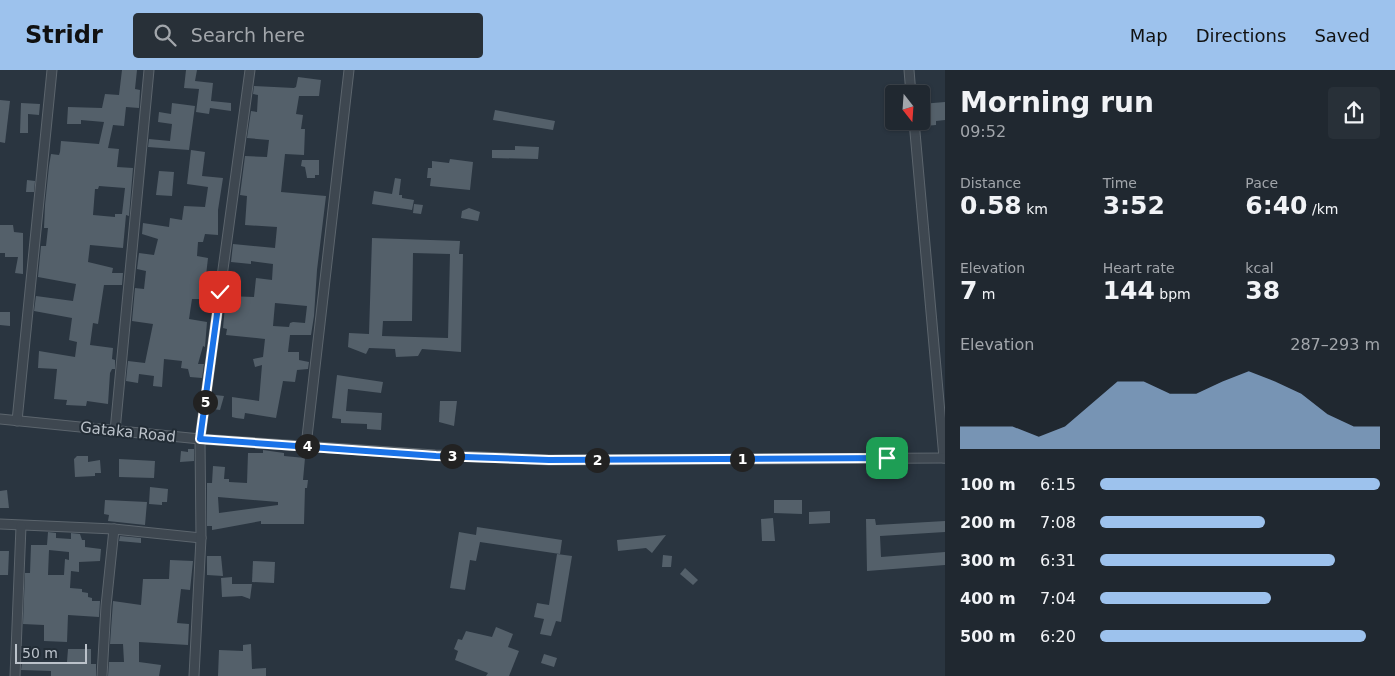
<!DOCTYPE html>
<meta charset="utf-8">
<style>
body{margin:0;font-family:"DejaVu Sans",sans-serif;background:#283038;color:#f1f3f6;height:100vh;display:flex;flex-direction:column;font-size:19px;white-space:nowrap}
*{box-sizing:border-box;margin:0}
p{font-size:16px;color:#a2a6ab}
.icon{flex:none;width:28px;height:28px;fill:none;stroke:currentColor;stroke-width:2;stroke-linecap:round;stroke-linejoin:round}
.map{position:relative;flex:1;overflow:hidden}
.side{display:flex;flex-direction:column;background:#202830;width:450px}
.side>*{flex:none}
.needle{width:32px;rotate:163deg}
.fabs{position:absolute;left:885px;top:15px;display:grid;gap:10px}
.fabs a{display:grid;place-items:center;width:45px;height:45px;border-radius:5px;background:#202830;box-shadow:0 1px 4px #0004,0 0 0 1px #3d444c;font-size:25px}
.scale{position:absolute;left:15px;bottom:12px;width:72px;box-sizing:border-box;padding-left:5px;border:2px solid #bbc2ca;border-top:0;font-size:14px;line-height:18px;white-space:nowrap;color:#bbc2ca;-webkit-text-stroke:4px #222c35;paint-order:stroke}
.pin{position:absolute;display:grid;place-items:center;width:42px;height:42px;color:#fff;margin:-21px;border-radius:10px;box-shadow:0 2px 8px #0006}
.km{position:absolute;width:25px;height:25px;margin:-12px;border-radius:50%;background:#222;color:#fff;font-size:14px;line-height:25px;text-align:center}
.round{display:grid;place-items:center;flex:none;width:52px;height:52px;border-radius:5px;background:#283038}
.head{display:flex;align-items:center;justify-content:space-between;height:85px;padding:0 15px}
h1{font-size:28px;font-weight:700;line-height:38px}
.stats{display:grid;grid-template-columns:repeat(3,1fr);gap:8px;height:85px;padding:5px 15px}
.stats div{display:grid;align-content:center}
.stats b{font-size:25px;font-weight:700}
.stats small{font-size:14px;font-weight:400}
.stats p{font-size:14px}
.chart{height:140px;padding:10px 15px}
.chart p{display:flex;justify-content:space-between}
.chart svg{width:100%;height:90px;margin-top:5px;fill:#9dc2ed;opacity:.7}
ul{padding:0 15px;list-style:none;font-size:16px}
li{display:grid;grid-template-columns:80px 60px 1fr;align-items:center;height:38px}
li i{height:12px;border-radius:6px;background:#9dc2ed}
header{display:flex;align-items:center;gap:30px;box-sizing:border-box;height:70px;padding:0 25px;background:#9dc2ed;color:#111}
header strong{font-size:24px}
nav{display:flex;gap:28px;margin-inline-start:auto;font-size:18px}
.search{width:350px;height:45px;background:#283038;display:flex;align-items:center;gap:12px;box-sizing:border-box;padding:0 18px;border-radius:5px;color:#a2a6ab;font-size:19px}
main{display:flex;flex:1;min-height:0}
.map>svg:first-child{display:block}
.building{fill:#54606a;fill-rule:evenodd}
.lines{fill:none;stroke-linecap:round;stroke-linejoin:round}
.minor-casing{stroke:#5c656d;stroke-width:11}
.minor{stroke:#3e4750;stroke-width:9}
.route-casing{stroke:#fff;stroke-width:10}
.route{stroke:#1a73e8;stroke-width:6}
.labels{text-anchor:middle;stroke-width:4;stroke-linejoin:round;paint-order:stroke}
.street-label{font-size:15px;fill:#bbc2ca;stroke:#222c35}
</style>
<header>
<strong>Stridr</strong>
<div class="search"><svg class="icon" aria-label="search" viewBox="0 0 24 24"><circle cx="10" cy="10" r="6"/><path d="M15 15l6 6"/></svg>Search here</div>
<nav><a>Map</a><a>Directions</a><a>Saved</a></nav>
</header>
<main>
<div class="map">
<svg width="945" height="606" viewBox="0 0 945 606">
<rect width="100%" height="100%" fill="#2a3540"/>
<g class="building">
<path d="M122 0H137L135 19 140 20 139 38 126 37 124 56 113 55 108 78 119 79 117 97 133 98 129 146 126 145 123 178 90 175 88 192 113 198 112 203H123L122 215H104L98 254 93 253 90 275 113 278 112 289 115 290V299H112L110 303 108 334 87 331 86 336 66 335 67 330 54 329 57 299 38 298 39 281 75 287 77 272 69 270 72 248 34 241 36 226 73 231 76 214 38 207 41 176H46L48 158H44L45 135 49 96 51 84 59 85 60 82 61 71 99 74 104 52 81 50V54H67L68 37 102 38 105 24 119 25ZM99 116 125 118 122 144H115V147L93 145 95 119H98Z"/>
<polygon points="186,0 197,0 195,11 213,13 211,31 231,33 231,41 210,38 209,44 196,42 199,19 184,18"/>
<path d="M298 7 321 10 319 26H299L296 44 303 45 301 59H305L304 85 285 84 281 122 326 126 317 200 314 246 311 265H290L288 282H299V290L309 292 308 299 297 300 295 312 283 311 276 348 245 343 244 349 236 348 232 347V327L259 331 262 295 255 297 253 289 263 287 265 269 226 265 227 259 223 258 226 226 254 227 256 208 272 210 273 194 251 191V194L231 192 233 174 275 178 277 157 245 155 247 126 240 125 245 86 267 87 269 70 247 68 251 41 257 42 258 25 253 24 254 16 294 18 296 17ZM275 233 307 236 305 253 293 252 290 253 289 257 273 256Z"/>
<polygon points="0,30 10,31 5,73 0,72"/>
<polygon points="945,32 945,50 936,51 936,55 925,56 925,49 921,49 921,34"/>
<polygon points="21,33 40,34 39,45 28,44 28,63 20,63"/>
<polygon points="172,33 195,36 189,80 148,77 149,69 170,71 172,54 158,52 159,42 171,44"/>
<polygon points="495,40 555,51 553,60 493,50"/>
<polygon points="515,76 539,77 538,89 492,88 492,80 515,80"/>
<polygon points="191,80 205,82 202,106 223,108 218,140 218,165 205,164 203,172 198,172 197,186 208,188 204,223 200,223 200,229 192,229 189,249 207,252 205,277 203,276 198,294 204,294 202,308 190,307 188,299 181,298 182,291 164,289 162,317 153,316 154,306 139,304 138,313 126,311 128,291 145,293 153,254 132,251 135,218 144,219 146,201 137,199 139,183 154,185 158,169 142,164 143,153 169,157 170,148 182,150 184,136 205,137 208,117 187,114"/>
<polygon points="450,89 473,92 470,120 430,116 431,108 427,108 428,98 432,98 432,91 449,93"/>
<polygon points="302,90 319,90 319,105 315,105 315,108 307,108 305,97 301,96"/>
<polygon points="159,101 174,102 172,126 156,125"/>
<polygon points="395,108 401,109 399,125 402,125 402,128 414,130 412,140 372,134 374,121 392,124"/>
<polygon points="27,110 35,111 34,122 26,122"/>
<polygon points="414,134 423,135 421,144 413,143"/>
<polygon points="469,138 480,142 478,151 461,148 462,141"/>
<polygon points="0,155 13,155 14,162 23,163 23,204 15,203 18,187 5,187 5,183 0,183"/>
<path d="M372 168 460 171 459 184H463L461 282 422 279 418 286 396 287 395 279 369 278 366 284 348 277 349 263 369 264ZM413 183 450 184 448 268 382 266 383 251H412Z"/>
<polygon points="0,242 10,242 10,256 0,255"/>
<polygon points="337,305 383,312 381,323 348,319 346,341 382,343 381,360 367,359 367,354 341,353 341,349 332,348"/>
<polygon points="215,325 224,326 220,340 213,339"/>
<polygon points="440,331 457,331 454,356 439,352"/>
<polygon points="188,379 194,379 194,391 180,392 181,381 188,382"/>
<path d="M263 380 284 383V386L305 388 303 410H308L307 418H305L304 454H261V451L218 459 212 460V456H207V413H212L213 396 225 397 224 409H229V412L247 413 248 383H263ZM218 427 278 432V435L219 443Z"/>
<polygon points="77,386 88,386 88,392 100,390 101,403 95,403 95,406 75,407 74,389"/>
<polygon points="119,389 155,391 154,408 119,407"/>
<polygon points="150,417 168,419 167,432 162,432 162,435 149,434"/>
<polygon points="7,420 9,438 0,438 0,421"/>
<polygon points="105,430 147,432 145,455 108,451 109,445 104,444"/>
<polygon points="774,430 802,430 802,444 774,443"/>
<polygon points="830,441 830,453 809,454 809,442"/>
<polygon points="773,448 775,471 762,471 761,449"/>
<polygon points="866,449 875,449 876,455 945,451 945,462 880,466 881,487 945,482 945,495 867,501"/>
<polygon points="477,457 562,470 560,484 480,472 476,491 470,490 465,520 450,518 459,462 476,465"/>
<path d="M48 462 56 463V468L71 469V463L80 464 82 470H85V477L101 479 100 491 79 492V502L71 501 70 518 82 519V522L88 523V527L92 528V531H100L99 547 68 545 67 572 44 571V555L23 554 25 503H30L31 475H47ZM49 480 69 482V490L65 489 64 505H48Z"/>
<polygon points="666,465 652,483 646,478 618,481 617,470"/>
<polygon points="120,466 141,468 141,473 119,471"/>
<polygon points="0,481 9,481 8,505 0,505"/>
<polygon points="557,484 572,486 561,552 556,551 551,566 540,564 544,549 534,547 537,533 549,535"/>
<polygon points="663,485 672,486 671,497 662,497"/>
<polygon points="207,486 221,486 223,506 207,505"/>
<polygon points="170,490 193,491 190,520 181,519 177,553 189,554 188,575 139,572 139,592 161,595 159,606 108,606 109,592 124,592 123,574 110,574 113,531 141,535 143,509 169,509"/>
<polygon points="253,491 275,492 274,513 252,512"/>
<polygon points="685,498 698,510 693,515 680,504"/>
<polygon points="232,507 232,514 252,514 250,529 242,526 222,527 221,508"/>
<polygon points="496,557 513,564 508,577 519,581 509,606 486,606 488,603 455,590 458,581 454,579 458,569 462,570 466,561 492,567"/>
<polygon points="251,574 252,599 266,598 266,606 218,606 219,580 243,581 243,575"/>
<polygon points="68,579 91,579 91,594 96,594 96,606 51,606 51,601 21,600 22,593 70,593 67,592"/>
<polygon points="544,584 557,588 554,597 541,593"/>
</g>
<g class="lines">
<g class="minor-casing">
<g id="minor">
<polyline points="909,0 911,24"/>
<polyline points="914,51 944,388"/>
<polyline points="0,349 200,369 435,385 549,390 945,388"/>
<polyline points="17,351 52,0"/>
<polyline points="115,361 149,0"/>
<polyline points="306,376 349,0"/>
<polyline points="0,454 114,459 201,468"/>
<polyline points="15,606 21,456"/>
<polyline points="102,606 106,536 114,459"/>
<polyline points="194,606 201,468 200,369 250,0"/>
</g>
</g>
<use href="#minor" class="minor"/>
</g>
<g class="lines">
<g class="route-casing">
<polyline id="route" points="220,222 200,369 436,386 549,390 887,388"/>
</g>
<use href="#route" class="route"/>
</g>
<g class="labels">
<g class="street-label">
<text transform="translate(128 362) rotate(6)" y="5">Gataka Road</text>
</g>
</g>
</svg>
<div class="fabs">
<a><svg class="needle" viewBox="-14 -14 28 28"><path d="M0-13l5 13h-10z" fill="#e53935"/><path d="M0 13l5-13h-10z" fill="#a2a6ab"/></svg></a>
</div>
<div class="scale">50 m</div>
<div class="pin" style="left:887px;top:388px;background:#1e9e55"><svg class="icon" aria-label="arrive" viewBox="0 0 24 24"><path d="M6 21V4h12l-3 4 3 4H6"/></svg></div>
<div class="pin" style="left:220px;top:222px;background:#d93025"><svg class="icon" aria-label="check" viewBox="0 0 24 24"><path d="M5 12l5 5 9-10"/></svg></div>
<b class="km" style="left:742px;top:389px">1</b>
<b class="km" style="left:597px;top:390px">2</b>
<b class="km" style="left:452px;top:386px">3</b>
<b class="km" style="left:307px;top:376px">4</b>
<b class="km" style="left:205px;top:332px">5</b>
</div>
<section class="side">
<div class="head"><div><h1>Morning run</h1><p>09:52</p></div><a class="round"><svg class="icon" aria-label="share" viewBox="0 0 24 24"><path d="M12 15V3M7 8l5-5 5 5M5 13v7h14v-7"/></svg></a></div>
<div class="stats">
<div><p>Distance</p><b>0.58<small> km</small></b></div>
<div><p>Time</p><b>3:52</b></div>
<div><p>Pace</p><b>6:40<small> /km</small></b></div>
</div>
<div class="stats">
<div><p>Elevation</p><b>7<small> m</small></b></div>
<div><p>Heart rate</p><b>144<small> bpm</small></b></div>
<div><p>kcal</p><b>38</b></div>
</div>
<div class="chart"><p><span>Elevation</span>287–293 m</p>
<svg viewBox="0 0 160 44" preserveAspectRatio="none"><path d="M0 44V33L10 33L20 33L30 38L40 33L50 22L60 11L70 11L80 17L90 17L100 11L110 6L120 11L130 17L140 27L150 33L160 33V44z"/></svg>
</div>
<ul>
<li><b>100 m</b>6:15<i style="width:100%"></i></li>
<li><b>200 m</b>7:08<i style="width:59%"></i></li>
<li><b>300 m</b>6:31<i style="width:84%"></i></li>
<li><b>400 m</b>7:04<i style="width:61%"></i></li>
<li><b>500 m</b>6:20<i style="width:95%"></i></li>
</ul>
</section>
</main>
